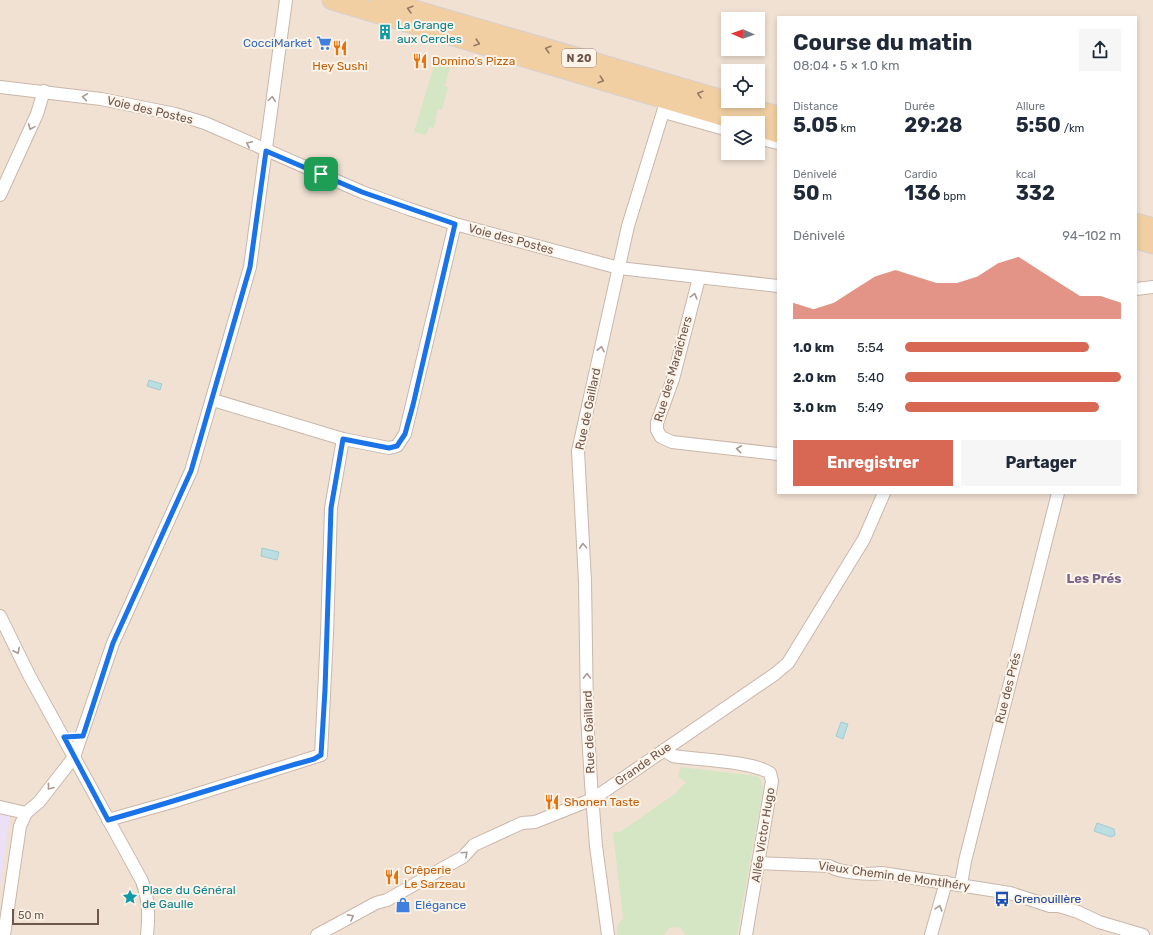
<!DOCTYPE html>
<html lang="fr">
<meta charset="utf-8">
<style>
body{margin:0;font-family:Rubik,sans-serif;background:#f6f6f7;color:#1f2937;height:100vh;display:flex;flex-direction:column;font-size:15px;white-space:nowrap}
*{box-sizing:border-box;margin:0}
p{font-size:13px;color:#747a83}
.icon{flex:none;width:22px;height:22px;fill:none;stroke:currentColor;stroke-width:2;stroke-linecap:round;stroke-linejoin:round}
.map{position:relative;flex:1;overflow:hidden}
.sheet{position:absolute;left:777px;top:16px;width:360px;height:478px;display:flex;flex-direction:column;background:#fff;border-radius:0px;box-shadow:0 2px 6px #0003}
.sheet>*{flex:none}
.needle{width:26px;rotate:272deg}
.fabs{position:absolute;left:721px;top:12px;display:grid;gap:8px}
.fabs a{display:grid;place-items:center;width:44px;height:44px;border-radius:0px;background:#fff;box-shadow:0 2px 6px #0003;font-size:20px}
.scale{position:absolute;left:12px;bottom:10px;width:87px;box-sizing:border-box;padding-left:4px;border:2px solid #6f564c;border-top:0;font-size:11px;line-height:14px;white-space:nowrap;color:#6f564c;-webkit-text-stroke:3px #fdf4e9;paint-order:stroke}
.pin{position:absolute;display:grid;place-items:center;width:34px;height:34px;color:#fff;margin:-17px;border-radius:8px;box-shadow:0 2px 6px #0006}
.round{display:grid;place-items:center;flex:none;width:42px;height:42px;border-radius:0px;background:#f6f6f7}
.summary{display:flex;align-items:center;justify-content:space-between;height:68px;padding:0 16px}
h1{font-size:22px;font-weight:700;line-height:30px}
.metrics{display:grid;grid-template-columns:repeat(3,1fr);gap:6px;height:68px;padding:4px 16px}
.metrics div{display:grid;align-content:center}
.metrics b{font-size:20px;font-weight:700}
.metrics small{font-size:11px;font-weight:400}
.metrics p{font-size:11px}
.chart{height:112px;padding:8px 16px}
.chart p{display:flex;justify-content:space-between}
.chart svg{width:100%;height:72px;margin-top:4px;fill:#d86854;opacity:.7}
.button{display:flex;gap:8px;margin-top:auto;padding:8px 16px}
.button a{flex:1;height:46px;border-radius:0px;background:#d86854;color:#fff;font-size:16px;font-weight:700;line-height:46px;text-align:center}
.button a+a{background:#f6f6f7;color:#1f2937}
ul{padding:0 16px;list-style:none;font-size:13px}
li{display:grid;grid-template-columns:64px 48px 1fr;align-items:center;height:30px}
li i{height:10px;border-radius:5px;background:#d86854}
.map>svg:first-child{display:block}
.residential{fill:#f0e1d3;fill-rule:evenodd}
.education{fill:#ece0f6}
.green{fill:#d4e6c4}
.water{fill:#badee1;stroke:#a1cdd2}
.lines{fill:none;stroke-linecap:round;stroke-linejoin:round}
.minor-casing{stroke:#c9b7ab;stroke-width:14}
.primary-casing{stroke:#d7d0cd;stroke-width:21}
.minor{stroke:#fff;stroke-width:12}
.primary{stroke:#f2cfa2;stroke-width:19}
.oneway{stroke:#967a66}
.oneway2{stroke:#a99a94}
.route-casing{stroke:#fff;stroke-width:8}
.route{stroke:#1a73e8;stroke-width:5}
.labels{text-anchor:middle;stroke-width:4;stroke-linejoin:round;paint-order:stroke}
.shield{fill:#fdf4e9;stroke:#9a857b;stroke-width:1}
.shield-label{font-size:11px;font-weight:bold;fill:#6f564c}
.culture-label{font-size:12px;fill:#0d838f;stroke:#fdf4e9;text-anchor:start}
.shop-label{font-size:12px;fill:#366cbe;stroke:#fdf4e9;text-anchor:end}
.food-label{font-size:12px;fill:#c56008;stroke:#fdf4e9;text-anchor:start}
.street-label{font-size:12px;fill:#6f564c;stroke:#fdf4e9}
.transit-label{font-size:12px;fill:#164399;stroke:#fdf4e9;text-anchor:start}
.neighbourhood-label{font-size:13px;font-weight:bold;fill:#7b648c;stroke:#fdf4e9}
</style>
<div class="map">
<svg width="1153" height="935" viewBox="0 0 1153 935">
<rect width="100%" height="100%" fill="#faf0e3"/>
<path class="residential" d="M0 0H1153V935H0ZM778 17H1136V493H778ZM728 19H758V49H728ZM728 71H758V101H728ZM728 123H758V153H728Z"/>
<polygon class="education" points="0,814 10,816 0,887"/>
<g class="green">
<polygon points="437,56 452,60 445,86 448,87 442,110 438,109 434,128 429,127 426,135 414,132"/>
<path d="M681 767 756 776 761 779 763 789 737 935H685C682 927 677 926 669 928L664 935H617V926L623 919 613 832H620L675 794 686 782 678 776Z"/>
</g>
<g class="water">
<polygon points="149,380 162,384 160,390 147,386"/>
<polygon points="262,548 279,552 277,560 261,556"/>
<polygon points="841,722 848,724 843,739 836,736"/>
<polygon points="1097,823 1114,829 1115,835 1111,837 1094,831"/>
</g>
<g class="lines">
<g class="minor-casing">
<g id="minor">
<polyline points="0,87 101,99 175,114 205,123 362,192 409,209 455,224 619,268 778,286"/>
<polyline points="664,112 728,130"/>
<polyline points="758,138 778,143"/>
<polyline points="0,195 37,114 44,91"/>
<polyline points="699,278 673,379 657,423 657,430 661,437 672,442 778,454"/>
<polyline points="1136,289 1153,287"/>
<polyline points="213,400 343,439"/>
<path d="M0 616 29 675 142 881C149 900 149 915 147 935"/>
<path d="M664 750 673 756C697 760 752 761 770 773L772 781 746 935"/>
<polyline points="0,807 26,813"/>
<polyline points="108,820 172,802 321,755 327,633 331,508 343,439 389,448 397,446 405,434 455,224"/>
<path d="M758 863 829 866C840 873 869 875 882 873L1010 893 1050 906H1059L1078 912 1099 922 1143 935"/>
<polyline points="961,884 965,861 1058,493"/>
<polyline points="4,935 20,826 26,813 39,802 74,757 113,643 191,471 250,267 286,0"/>
<polyline points="317,935 376,903 387,900 438,871 463,857 474,845 522,823 535,822 593,799 775,674 788,663 834,588 864,539 884,493"/>
<polyline points="608,935 596,846 591,783 587,715 585,581 578,451 628,226 667,99"/>
<polyline points="931,935 946,882"/>
</g>
</g>
<g class="primary-casing">
<g id="primary">
<polyline points="332,0 746,123"/>
<polyline points="380,0 778,116"/>
<polyline points="758,127 778,133"/>
<polyline points="1136,223 1153,228"/>
<polyline points="1136,239 1153,244"/>
</g>
</g>
<use href="#minor" class="minor"/>
<use href="#primary" class="primary"/>
</g>
<defs><path id="oneway-chevron" d="M-2-3.5L2.5 0L-2 3.5" fill="none" stroke-width="1.6" stroke-linecap="round" stroke-linejoin="round"/></defs>
<g class="oneway">
<use href="#oneway-chevron" transform="translate(410 9) rotate(-164)"/>
<use href="#oneway-chevron" transform="translate(477 43) rotate(17)"/>
<use href="#oneway-chevron" transform="translate(548 49) rotate(-164)"/>
<use href="#oneway-chevron" transform="translate(601 80) rotate(17)"/>
<use href="#oneway-chevron" transform="translate(700 94) rotate(-164)"/>
</g>
<g class="oneway2">
<use href="#oneway-chevron" transform="translate(85 97) rotate(-172)"/>
<use href="#oneway-chevron" transform="translate(272 99) rotate(-82)"/>
<use href="#oneway-chevron" transform="translate(31 127) rotate(114)"/>
<use href="#oneway-chevron" transform="translate(249 144) rotate(-155)"/>
<use href="#oneway-chevron" transform="translate(694 296) rotate(-75)"/>
<use href="#oneway-chevron" transform="translate(601 349) rotate(-78)"/>
<use href="#oneway-chevron" transform="translate(739 449) rotate(-174)"/>
<use href="#oneway-chevron" transform="translate(583 546) rotate(-93)"/>
<use href="#oneway-chevron" transform="translate(17 651) rotate(63)"/>
<use href="#oneway-chevron" transform="translate(587 676) rotate(-91)"/>
<use href="#oneway-chevron" transform="translate(50 787) rotate(127)"/>
<use href="#oneway-chevron" transform="translate(465 854) rotate(-43)"/>
<use href="#oneway-chevron" transform="translate(939 908) rotate(-74)"/>
<use href="#oneway-chevron" transform="translate(351 917) rotate(-28)"/>
</g>
<g class="lines">
<g class="route-casing">
<path id="route" d="M266 151 362 192 455 224 413 405 405 434 397 446 389 448 343 439 331 508 325 690 321 755 314 759C245 778 177 801 108 820L64 737 83 736 113 643 191 471 250 267Z"/>
</g>
<use href="#route" class="route"/>
</g>
<defs>
<g id="building-bare" transform="scale(1.2)"><path d="M-4-6H4V6H1V3H-1V6H-4ZM-2.5-4.3h1.7v1.8h-1.7ZM.8-4.3h1.7v1.8H.8ZM-2.5-1h1.7V.8h-1.7ZM.8-1h1.7V.8H.8Z" fill="#0f9aa8" stroke="#fdf4e9" stroke-width="2.5" paint-order="stroke"/></g>
<g id="supermarket-bare" transform="scale(1.2)"><path d="M-6-5.5h2.5l.6 2H6L4.5 2H-2.5L-4.4-4H-6ZM-1.5 3.2a1.3 1.3 0 1 0 .1 0ZM3 3.2a1.3 1.3 0 1 0 .1 0Z" fill="#3f7fe0" stroke="#fdf4e9" stroke-width="2.5" paint-order="stroke"/></g>
<g id="restaurant-bare" transform="scale(1.2)"><path d="M-5-6h1v4h1v-4h1v4h1v-4h1v5L-1.5 .5V6h-2V.5L-5-1ZM5-6V6H3V1.5H1.5Q1.5-4 5-6Z" fill="#e8710a" stroke="#fdf4e9" stroke-width="2.5" paint-order="stroke"/></g>
<g id="sight-bare" transform="scale(1.2)"><path d="M0-6L1.8-2.2L6-1.7L2.9 1.2L3.7 5.4L0 3.3L-3.7 5.4L-2.9 1.2L-6-1.7L-1.8-2.2Z" fill="#0f9aa8" stroke="#fdf4e9" stroke-width="2.5" paint-order="stroke"/></g>
<g id="bus-bare" transform="scale(1.2)"><path d="M-5-6H5V4H4V6H2V4H-2V6H-4V4H-5ZM-3.5-4V0h7V-4ZM-3.5 1.2v1.5H-2V1.2ZM2 1.2v1.5H3.5V1.2Z" fill="#1a4fb4" stroke="#fdf4e9" stroke-width="2.5" paint-order="stroke"/></g>
<g id="shop-bare" transform="scale(1.2)"><path d="M-5-2.5h2.3a2.7 3.5 0 0 1 5.4 0H5L5.5 6h-11ZM-1.5-2.5h3a1.5 2.3 0 0 0-3 0Z" fill="#3f7fe0" stroke="#fdf4e9" stroke-width="2.5" paint-order="stroke"/></g>
</defs>
<g fill-rule="evenodd">
<use href="#building-bare" x="385" y="32"/>
<use href="#supermarket-bare" x="324" y="43"/>
<use href="#restaurant-bare" x="340" y="48"/>
<use href="#restaurant-bare" x="420" y="61"/>
<use href="#restaurant-bare" x="552" y="802"/>
<use href="#restaurant-bare" x="392" y="877"/>
<use href="#sight-bare" x="130" y="897"/>
<use href="#bus-bare" x="1002" y="899"/>
<use href="#shop-bare" x="403" y="905"/>
</g>
<g class="labels">
<rect class="shield" x="562" y="49" width="34" height="18" rx="3"/>
<g class="shield-label">
<text x="579" y="62">N 20</text>
</g>
<g class="culture-label">
<text x="397" y="29">La Grange<tspan x="397" dy="14">aux Cercles</tspan></text>
<text x="142" y="894">Place du Général<tspan x="142" dy="14">de Gaulle</tspan></text>
</g>
<g class="shop-label">
<text x="312" y="47">CocciMarket</text>
<text x="415" y="909" text-anchor="start">Elégance</text>
</g>
<g class="food-label">
<text x="432" y="65">Domino’s Pizza</text>
<text x="340" y="70" text-anchor="middle">Hey Sushi</text>
<text x="564" y="806">Shonen Taste</text>
<text x="404" y="874">Crêperie<tspan x="404" dy="14">Le Sarzeau</tspan></text>
</g>
<g class="street-label">
<text transform="translate(150 110) rotate(13)" y="4">Voie des Postes</text>
<text transform="translate(511 239) rotate(15)" y="4">Voie des Postes</text>
<text transform="translate(673 369) rotate(-74)" y="4">Rue des Maraîchers</text>
<text transform="translate(588 409) rotate(-78)" y="4">Rue de Gaillard</text>
<text transform="translate(1008 688) rotate(-76)" y="4">Rue des Prés</text>
<text transform="translate(589 732) rotate(-92)" y="4">Rue de Gaillard</text>
<text transform="translate(643 764) rotate(-35)" y="4">Grande Rue</text>
<text transform="translate(763 835) rotate(-81)" y="4">Allée Victor Hugo</text>
<text transform="translate(894 876) rotate(8)" y="4">Vieux Chemin de Montlhéry</text>
</g>
<g class="transit-label">
<text x="1014" y="903">Grenouillère</text>
</g>
<g class="neighbourhood-label">
<text x="1094" y="583">Les Prés</text>
</g>
</g>
</svg>
<div class="fabs">
<a><svg class="needle" viewBox="-14 -14 28 28"><path d="M0-13l5 13h-10z" fill="#e53935"/><path d="M0 13l5-13h-10z" fill="#747a83"/></svg></a>
<a><svg class="icon" aria-label="locate" viewBox="0 0 24 24"><circle cx="12" cy="12" r="6"/><path d="M12 2v4M12 18v4M2 12h4M18 12h4"/></svg></a>
<a><svg class="icon" aria-label="layers" viewBox="0 0 24 24"><path d="M12 4l9 5-9 5-9-5zM3 14l9 5 9-5"/></svg></a>
</div>
<div class="scale">50 m</div>
<div class="pin" style="left:321px;top:174px;background:#1e9e55"><svg class="icon" aria-label="arrive" viewBox="0 0 24 24"><path d="M6 21V4h12l-3 4 3 4H6"/></svg></div>
<section class="sheet">
<div class="summary"><div><h1>Course du matin</h1><p>08:04 · 5 × 1.0 km</p></div><a class="round"><svg class="icon" aria-label="share" viewBox="0 0 24 24"><path d="M12 15V3M7 8l5-5 5 5M5 13v7h14v-7"/></svg></a></div>
<div class="metrics">
<div><p>Distance</p><b>5.05<small> km</small></b></div>
<div><p>Durée</p><b>29:28</b></div>
<div><p>Allure</p><b>5:50<small> /km</small></b></div>
</div>
<div class="metrics">
<div><p>Dénivelé</p><b>50<small> m</small></b></div>
<div><p>Cardio</p><b>136<small> bpm</small></b></div>
<div><p>kcal</p><b>332</b></div>
</div>
<div class="chart"><p><span>Dénivelé</span>94–102 m</p>
<svg viewBox="0 0 160 44" preserveAspectRatio="none"><path d="M0 44V34L10 38L20 34L30 26L40 18L50 14L60 18L70 22L80 22L90 18L100 10L110 6L120 14L130 22L140 30L150 30L160 34V44z"/></svg>
</div>
<ul>
<li><b>1.0 km</b>5:54<i style="width:85%"></i></li>
<li><b>2.0 km</b>5:40<i style="width:100%"></i></li>
<li><b>3.0 km</b>5:49<i style="width:90%"></i></li>
</ul>
<div class="button"><a>Enregistrer</a><a>Partager</a></div>
</section>
</div>
